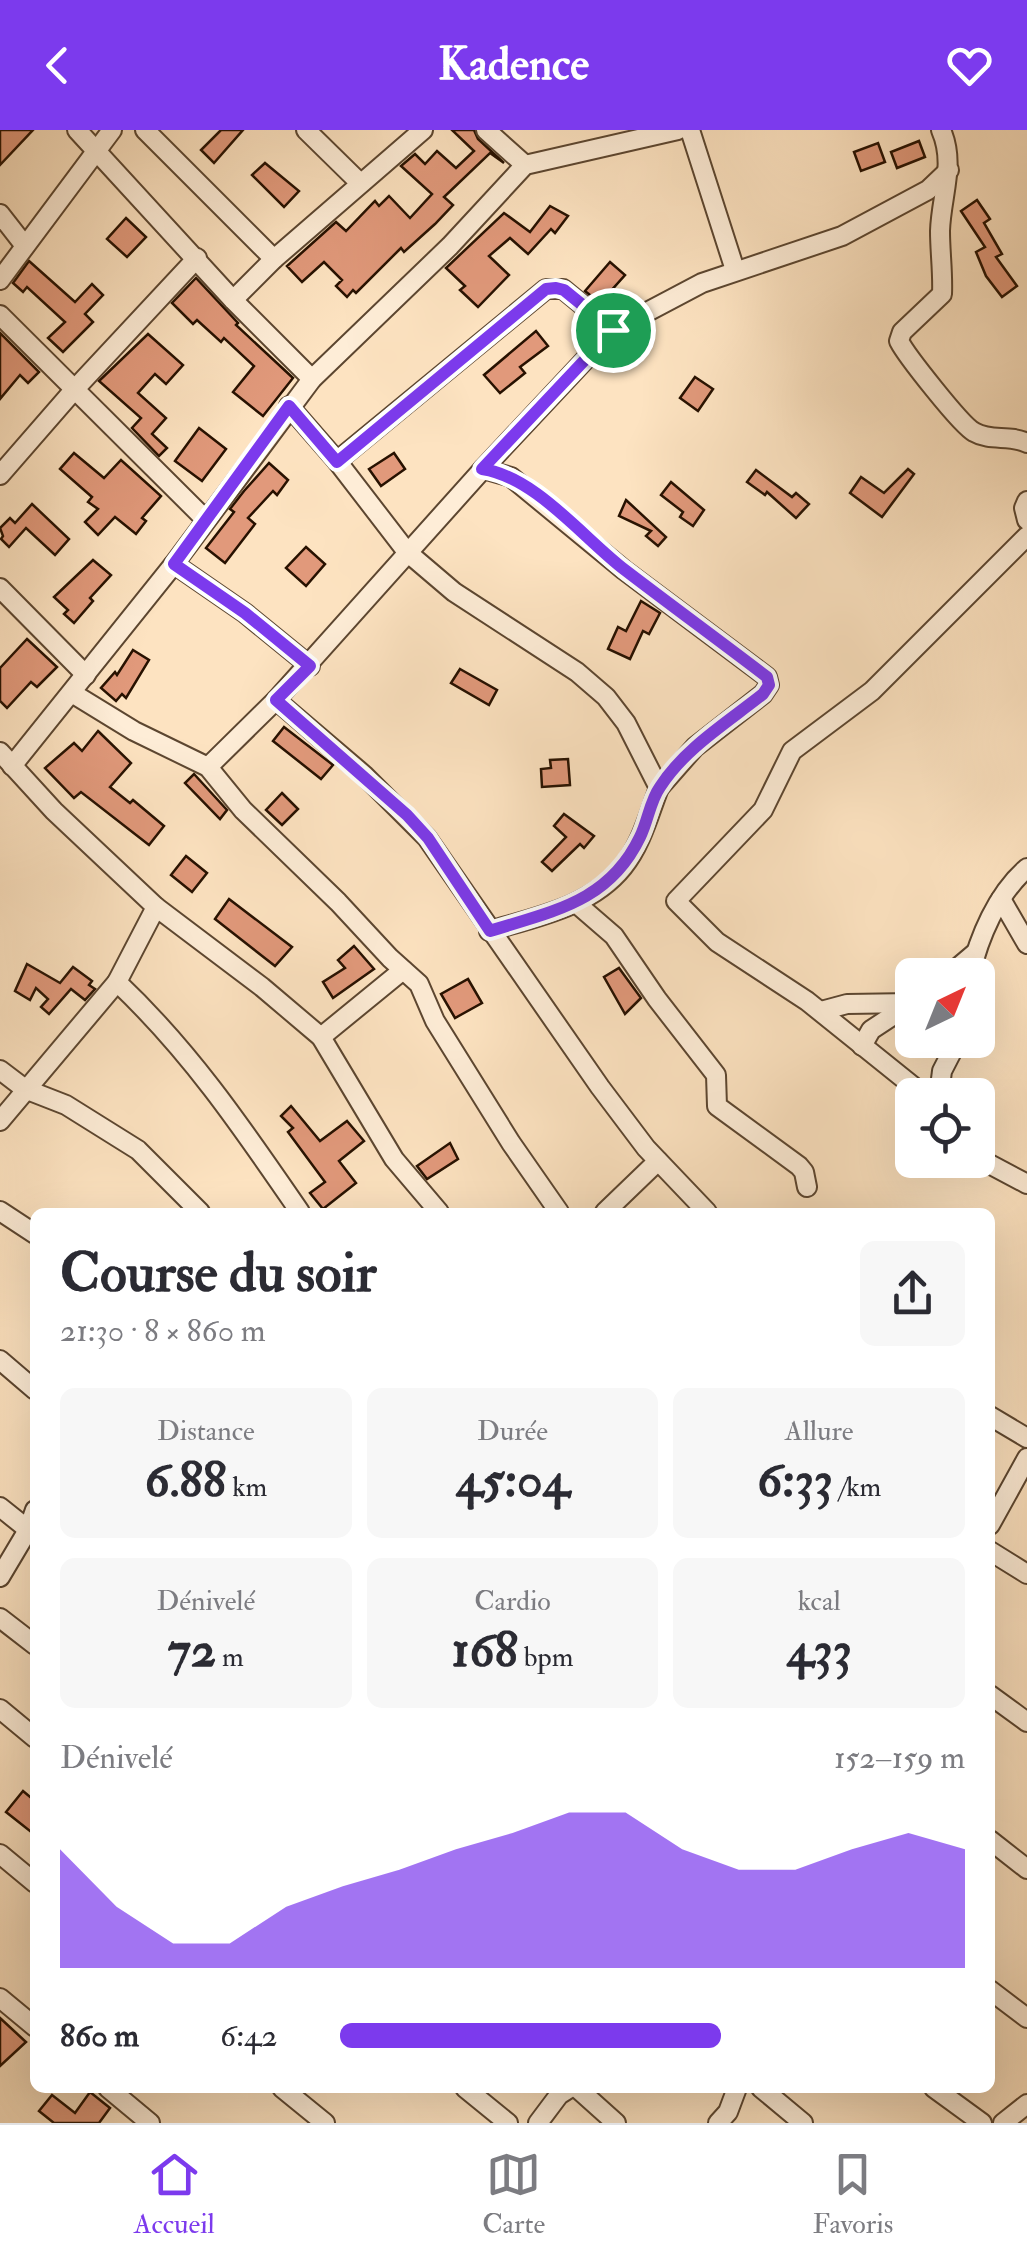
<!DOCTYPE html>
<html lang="fr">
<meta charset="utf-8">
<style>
body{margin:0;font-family:"IM FELL Double Pica",serif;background:#f7f7f7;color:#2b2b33;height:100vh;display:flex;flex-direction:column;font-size:38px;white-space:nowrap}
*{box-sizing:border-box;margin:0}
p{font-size:32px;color:#7c7c81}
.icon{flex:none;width:55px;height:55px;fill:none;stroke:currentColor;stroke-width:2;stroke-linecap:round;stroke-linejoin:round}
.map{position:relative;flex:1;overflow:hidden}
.side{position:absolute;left:30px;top:1078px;width:965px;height:885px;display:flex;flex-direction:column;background:#fff;border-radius:15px;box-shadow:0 10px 40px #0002}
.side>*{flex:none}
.needle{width:65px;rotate:43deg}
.fabs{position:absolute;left:895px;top:828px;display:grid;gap:20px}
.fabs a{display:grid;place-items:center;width:100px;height:100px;border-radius:15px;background:#fff;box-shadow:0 10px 40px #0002;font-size:50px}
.pin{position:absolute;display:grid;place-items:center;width:85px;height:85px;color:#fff;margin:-42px;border:5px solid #fff;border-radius:50%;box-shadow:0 2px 10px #0007}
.round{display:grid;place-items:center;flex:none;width:105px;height:105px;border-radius:15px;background:#f7f7f7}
.summary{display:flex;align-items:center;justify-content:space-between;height:170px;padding:0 30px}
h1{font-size:55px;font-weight:700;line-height:75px}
.metrics{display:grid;grid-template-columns:repeat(3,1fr);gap:15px;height:170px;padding:10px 30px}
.metrics div{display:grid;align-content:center;border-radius:15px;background:#f7f7f7;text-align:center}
.metrics b{font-size:50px;font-weight:700}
.metrics small{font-size:28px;font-weight:400}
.metrics p{font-size:28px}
.chart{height:280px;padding:20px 30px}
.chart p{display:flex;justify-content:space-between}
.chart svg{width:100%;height:180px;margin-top:10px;fill:#7c3aed;opacity:.7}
ul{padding:0 30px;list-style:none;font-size:32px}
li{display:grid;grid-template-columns:160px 120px 1fr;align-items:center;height:75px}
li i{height:25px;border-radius:12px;background:#7c3aed}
header{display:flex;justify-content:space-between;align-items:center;height:130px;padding:0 30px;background:#7c3aed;color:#fff;font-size:45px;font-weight:700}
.dock{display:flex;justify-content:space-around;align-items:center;height:140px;border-top:2px solid #e1e1e2;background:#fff;font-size:28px;color:#7c7c81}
.dock a{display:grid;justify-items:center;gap:5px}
.dock .current{color:#7c3aed}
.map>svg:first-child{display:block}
.building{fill:#e1997b;stroke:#271100;stroke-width:2.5}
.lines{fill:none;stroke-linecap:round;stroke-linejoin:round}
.minor-casing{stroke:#5c4630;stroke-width:22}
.minor{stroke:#feedd7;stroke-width:18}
.route-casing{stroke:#fff;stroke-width:20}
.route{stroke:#7c3aed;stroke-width:12}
</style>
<header><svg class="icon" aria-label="back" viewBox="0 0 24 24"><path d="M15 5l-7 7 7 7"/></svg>Kadence<svg class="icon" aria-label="heart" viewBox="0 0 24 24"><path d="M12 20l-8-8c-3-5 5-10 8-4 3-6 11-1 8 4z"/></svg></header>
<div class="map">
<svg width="1027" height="1993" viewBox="0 0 1027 1993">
<rect width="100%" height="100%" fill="#fde3c1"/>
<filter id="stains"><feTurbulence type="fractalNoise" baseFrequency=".002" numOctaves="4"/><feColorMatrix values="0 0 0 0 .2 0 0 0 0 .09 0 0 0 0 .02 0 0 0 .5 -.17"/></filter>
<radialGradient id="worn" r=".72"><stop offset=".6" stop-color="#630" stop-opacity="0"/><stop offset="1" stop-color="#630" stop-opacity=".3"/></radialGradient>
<g class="building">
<polygon points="0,0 33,0 0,35"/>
<polygon points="221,0 243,0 214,33 201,20"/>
<polygon points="452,0 474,0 478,9 504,33 490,23 444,67 453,75 435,94 404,122 401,118 356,163 353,160 347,167 336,156 342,150 324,132 302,152 287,136 336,92 346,101 375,71 379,76 389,66 410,88 432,64 401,36 415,24 425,34 437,21 456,38 474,21"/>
<polygon points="919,11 925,27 897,38 891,22"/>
<polygon points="878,13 885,32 861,41 854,22"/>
<polygon points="265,33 299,61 284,77 252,45"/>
<polygon points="977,70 990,89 984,93 1002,124 996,127 1017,156 1002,167 986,146 976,122 985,117 961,81"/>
<polygon points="550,76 568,86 555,103 551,99 528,124 510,108 489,126 509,145 478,177 460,160 465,156 446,138 504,83 530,102"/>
<polygon points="126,88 146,107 127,127 107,109"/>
<polygon points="29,131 75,172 92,154 103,165 85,184 93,192 63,222 48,208 65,192 27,157 23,162 13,153"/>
<polygon points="610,132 625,145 600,173 585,161"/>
<polygon points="196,148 238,193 236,195 293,248 263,286 233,262 254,236 224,208 221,212 197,190 193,194 172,173"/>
<polygon points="536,201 548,216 520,237 525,243 500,263 484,245"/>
<polygon points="0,203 39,242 28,253 20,245 0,269"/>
<polygon points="148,204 183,235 166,254 155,244 138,263 166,288 152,304 167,318 159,326 132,298 141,288 99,251"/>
<polygon points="695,247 713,259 698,281 680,268"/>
<polygon points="199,298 226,319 202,351 175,331"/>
<polygon points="74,323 104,348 121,330 161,366 142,388 146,391 136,404 115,387 98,405 85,392 98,379 88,372 92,367 60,339"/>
<polygon points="394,323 405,339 381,356 369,339"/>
<polygon points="269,333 288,350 277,365 273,361 248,388 255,394 225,433 206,418 234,382 230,379 244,361"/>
<polygon points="908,339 914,344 882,387 850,363 861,347 884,363"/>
<polygon points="756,340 792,367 796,363 809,374 796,388 767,362 765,365 747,352"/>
<polygon points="671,352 704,380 693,396 680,387 683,382 661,365"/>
<polygon points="626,370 666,407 658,416 646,406 651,401 619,386"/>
<polygon points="32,374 69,409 55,425 26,398 9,417 1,409 3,406 0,398 10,388 15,393"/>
<polygon points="306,417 325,434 306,456 286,438"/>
<polygon points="93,430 111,445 90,468 93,471 74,493 64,484 68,480 54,467"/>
<polygon points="641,471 660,483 649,504 643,501 630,529 608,519 618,497 626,501"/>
<polygon points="27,509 57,537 37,557 31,552 7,578 0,571 0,538"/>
<polygon points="133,520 149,530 126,568 122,564 116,571 101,558 115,542 117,545"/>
<polygon points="460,539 497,560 489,575 451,553"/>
<polygon points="284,597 333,635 321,649 273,611"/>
<polygon points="98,601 131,633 110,657 130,673 133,670 164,696 149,715 81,662 74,668 45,638 74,613 82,621"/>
<polygon points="568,629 570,655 542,657 541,639 551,638 550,630"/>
<polygon points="194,644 227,680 220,689 185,653"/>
<polygon points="282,663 298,679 282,695 266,680"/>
<polygon points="564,684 594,706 584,718 580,714 552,741 542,732 566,707 554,696"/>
<polygon points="186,726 207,743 192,762 171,745"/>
<polygon points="229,769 292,817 275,836 215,789"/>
<polygon points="354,816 374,839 333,868 323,852 345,838 338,830"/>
<polygon points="27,834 60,853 73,837 92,851 89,855 95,859 85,870 71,859 49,884 41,877 48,869 36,858 30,870 15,861"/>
<polygon points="619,838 641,868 625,884 604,847"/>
<polygon points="468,849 482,873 455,888 441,864"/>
<polygon points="291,976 320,1011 347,991 364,1011 339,1031 356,1053 323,1079 310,1063 325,1052 288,1002 293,998 281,986"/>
<polygon points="450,1013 458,1029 427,1049 417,1036"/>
<polygon points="23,1661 35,1671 35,1705 6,1682"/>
<polygon points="0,1888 26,1912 0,1936"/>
<polygon points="90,1962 110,1978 99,1993 54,1993 39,1981 52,1965 75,1983"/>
</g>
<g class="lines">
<g class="minor-casing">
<g id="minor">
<polyline points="77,0 233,170 312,249"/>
<polyline points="145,0 274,129"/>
<polyline points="306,0 360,53"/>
<polyline points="486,0 525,35"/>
<polyline points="690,0 735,140"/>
<path d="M941 0C956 34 941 66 940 101 940 122 943 143 942 164L902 202 899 211C906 225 961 295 974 302 991 312 1009 304 1027 313"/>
<polyline points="0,84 25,116"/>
<polyline points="0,150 112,0"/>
<polyline points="233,170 274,129 423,0"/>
<polyline points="0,185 205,389"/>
<path d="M289 276 337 331 407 422 454 462 577 542 606 567 626 593 659 658C649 684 641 715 623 737 591 777 536 787 489 801"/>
<polyline points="337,331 546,159 563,159 613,200"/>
<polyline points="483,339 511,347 624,440 767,547 769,555 763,564 695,617 659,658"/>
<polyline points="0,345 74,260 197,128"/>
<polyline points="1027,371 1024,378 1027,390"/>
<polyline points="174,434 245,483 310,536"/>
<polyline points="0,458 86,545"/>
<polyline points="72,563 134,601 208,637 243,680 338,772 390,828 419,854 435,891 511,1013 559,1082"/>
<polyline points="276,570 483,339 613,200 702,153 842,106 928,60 949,40"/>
<path d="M0 622 54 681 156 777 117 852C191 922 243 999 300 1082"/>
<polyline points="12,636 174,434 312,249 450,116 525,35 678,0"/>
<polyline points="208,637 276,570 364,645 427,708 600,957 646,1018 707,1082"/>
<polyline points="1001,769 1027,814"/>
<polyline points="577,774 614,806 657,869 716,945 717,976 799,1036 804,1042 807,1057"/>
<polyline points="156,777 262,857 321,907 394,1029 439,1082"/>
<polyline points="949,845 975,823"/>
<path d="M970 845C979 807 997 764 1027 738"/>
<polyline points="821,881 847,874 912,873"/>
<polyline points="321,907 403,840"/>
<polyline points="862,916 871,900 912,873"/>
<polyline points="0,940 25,959 66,975 138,1020 200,1082"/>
<polyline points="924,965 807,871 717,812 676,771 763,680 792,621 872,561 1027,406"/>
<polyline points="939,965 942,941 958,910"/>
<polyline points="0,991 117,852"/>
<polyline points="978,1028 1027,1054"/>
<polyline points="0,1081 35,1104"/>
<polyline points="605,1082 658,1031"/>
<polyline points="0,1230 35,1260"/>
<polyline points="990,1286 1027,1308"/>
<polyline points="0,1377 35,1405"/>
<polyline points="990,1395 1027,1328"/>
<polyline points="990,1421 1027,1444"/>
<polyline points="0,1447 28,1400 35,1380"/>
<polyline points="0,1488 35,1515"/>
<polyline points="990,1565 1027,1592"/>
<polyline points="0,1579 35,1608"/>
<polyline points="990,1710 1027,1739"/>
<polyline points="0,1724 35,1753"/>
<polyline points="990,1860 1027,1888"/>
<polyline points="0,1868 35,1897"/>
<polyline points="108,1958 150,1993"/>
<polyline points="282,1958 325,1993"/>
<polyline points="465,1958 508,1993"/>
<polyline points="577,1958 616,1993"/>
<polyline points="761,1958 803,1993"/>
<polyline points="934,1958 982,1993"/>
<polyline points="538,1993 559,1965 570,1958"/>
<polyline points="718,1993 728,1982 737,1958"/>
<polyline points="1003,1993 1027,1974"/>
</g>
</g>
<use href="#minor" class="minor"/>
</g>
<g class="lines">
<g class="route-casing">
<path id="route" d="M556 158 564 160 613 200 482 339C536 347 583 408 625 440 672 476 720 511 767 547L769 555 763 564C728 592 685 618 660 657 650 671 648 691 640 707 609 772 553 781 490 801L428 708 407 685 276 570 310 536 245 483 174 434 289 276 337 332 546 159Z"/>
</g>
<use href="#route" class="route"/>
</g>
<rect width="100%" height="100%" filter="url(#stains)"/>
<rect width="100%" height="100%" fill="url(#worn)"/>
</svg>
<div class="fabs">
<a><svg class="needle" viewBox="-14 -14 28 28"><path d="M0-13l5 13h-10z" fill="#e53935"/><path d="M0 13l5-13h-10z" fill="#7c7c81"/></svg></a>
<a><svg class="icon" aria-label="locate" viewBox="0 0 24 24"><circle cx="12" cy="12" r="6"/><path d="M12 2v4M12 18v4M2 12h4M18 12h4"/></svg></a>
</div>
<div class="pin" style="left:613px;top:200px;background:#1e9e55"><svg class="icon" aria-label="arrive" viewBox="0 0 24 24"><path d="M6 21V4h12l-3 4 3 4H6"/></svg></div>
<section class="side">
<div class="summary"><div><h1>Course du soir</h1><p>21:30 · 8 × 860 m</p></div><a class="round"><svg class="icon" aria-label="share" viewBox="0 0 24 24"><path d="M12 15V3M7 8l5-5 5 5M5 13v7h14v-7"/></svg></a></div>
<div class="metrics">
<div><p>Distance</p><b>6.88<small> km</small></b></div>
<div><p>Durée</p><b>45:04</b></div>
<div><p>Allure</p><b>6:33<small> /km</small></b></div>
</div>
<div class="metrics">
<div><p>Dénivelé</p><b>72<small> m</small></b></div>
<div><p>Cardio</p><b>168<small> bpm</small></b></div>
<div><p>kcal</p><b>433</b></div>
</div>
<div class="chart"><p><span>Dénivelé</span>152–159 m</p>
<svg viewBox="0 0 160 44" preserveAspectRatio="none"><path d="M0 44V15L10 29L20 38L30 38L40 29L50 24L60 20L70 15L80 11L90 6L100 6L110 15L120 20L130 20L140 15L150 11L160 15V44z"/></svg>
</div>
<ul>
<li><b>860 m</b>6:42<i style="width:61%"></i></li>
</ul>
</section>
</div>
<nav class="dock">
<a class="current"><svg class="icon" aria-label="home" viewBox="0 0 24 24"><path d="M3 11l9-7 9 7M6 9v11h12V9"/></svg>Accueil</a>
<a><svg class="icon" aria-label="map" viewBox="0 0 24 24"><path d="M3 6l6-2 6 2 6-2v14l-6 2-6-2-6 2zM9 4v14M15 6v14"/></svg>Carte</a>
<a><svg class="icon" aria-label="saved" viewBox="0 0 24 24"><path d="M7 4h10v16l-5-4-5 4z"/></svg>Favoris</a>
</nav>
